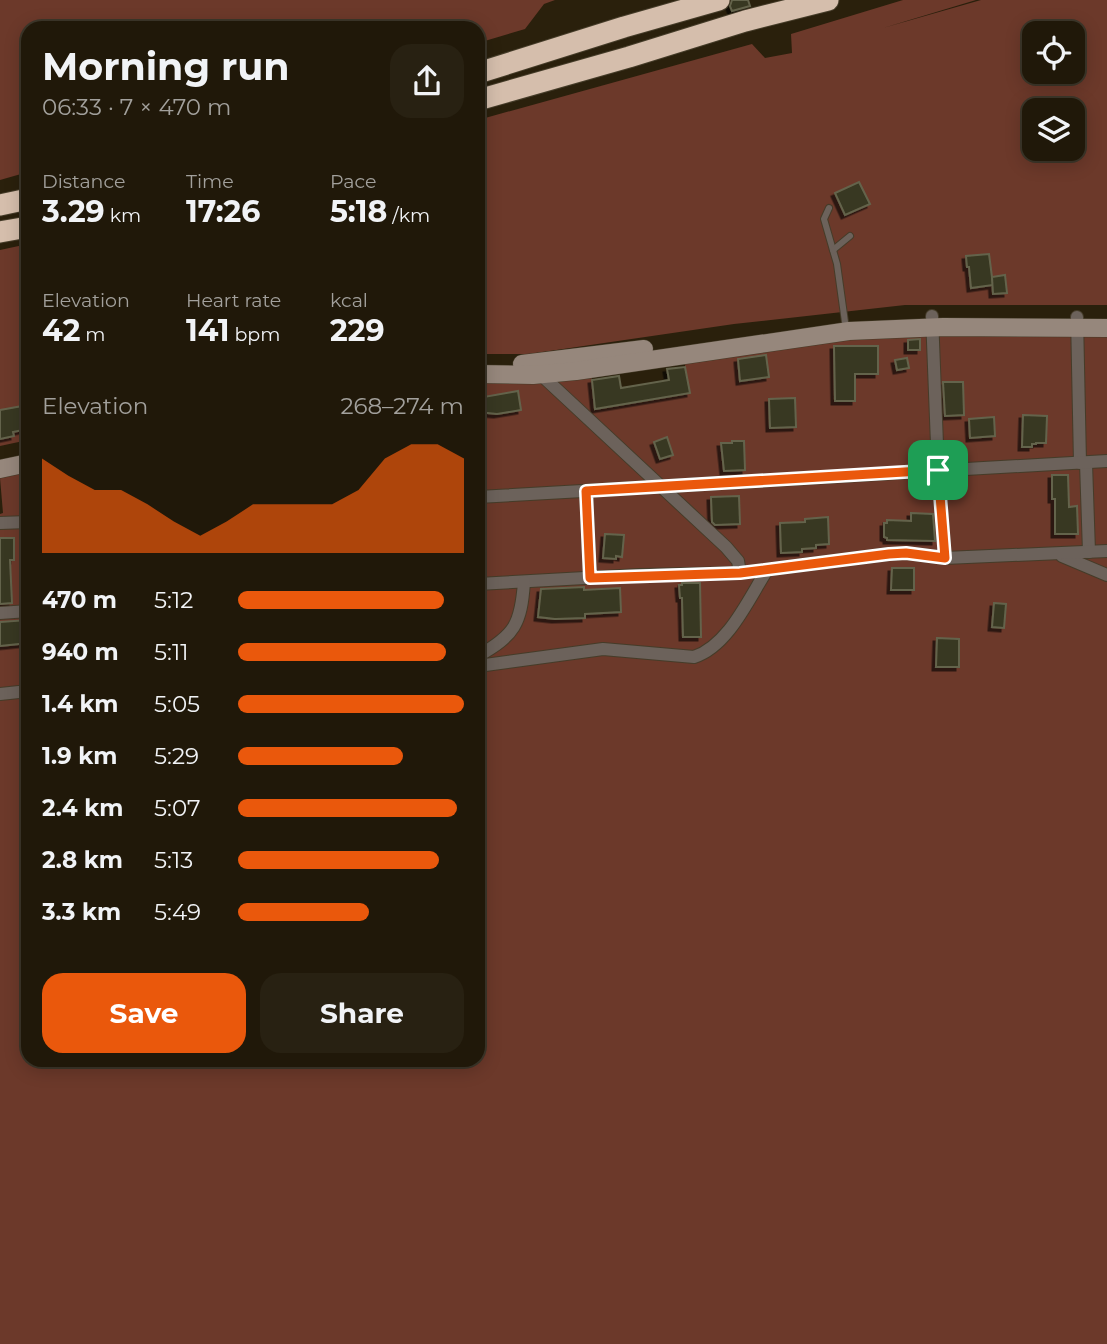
<!DOCTYPE html>
<meta charset="utf-8">
<style>
body{margin:0;font-family:Montserrat,sans-serif;background:#282112;color:#f1f3f6;height:100vh;display:flex;flex-direction:column;font-size:26px;white-space:nowrap}
*{box-sizing:border-box;margin:0}
p{font-size:23px;color:#a2a09c}
.icon{flex:none;width:38px;height:38px;fill:none;stroke:currentColor;stroke-width:2;stroke-linecap:round;stroke-linejoin:round}
.map{position:relative;flex:1;overflow:hidden}
.details{position:absolute;left:21px;top:21px;width:464px;height:1046px;display:flex;flex-direction:column;background:#201809;border-radius:21px;box-shadow:0 4px 18px #0003,0 0 0 2px #3d372a}
.details>*{flex:none}
.buttons{position:absolute;left:1022px;top:21px;display:grid;gap:14px}
.buttons a{display:grid;place-items:center;width:63px;height:63px;border-radius:14px;background:#201809;box-shadow:0 4px 18px #0003,0 0 0 2px #3d372a;font-size:35px}
.pin{position:absolute;display:grid;place-items:center;width:60px;height:60px;color:#fff;margin:-30px;border-radius:14px;box-shadow:0 4px 10px #0006}
.round{display:grid;place-items:center;flex:none;width:74px;height:74px;border-radius:21px;background:#282112}
.summary{display:flex;align-items:center;justify-content:space-between;height:119px;padding:0 21px}
h1{font-size:38px;font-weight:700;line-height:52px}
.stats{display:grid;grid-template-columns:repeat(3,1fr);gap:10px;height:119px;padding:7px 21px}
.stats div{display:grid;align-content:center}
.stats b{font-size:30px;font-weight:700}
.stats small{font-size:19px;font-weight:400}
.stats p{font-size:19px}
.chart{height:196px;padding:14px 21px}
.chart p{display:flex;justify-content:space-between}
.chart svg{width:100%;height:126px;margin-top:7px;fill:#ea580c;opacity:.7}
.cta{display:flex;gap:14px;margin-top:auto;padding:14px 21px}
.cta a{flex:1;height:80px;border-radius:21px;background:#ea580c;color:#fff;font-size:28px;font-weight:700;line-height:80px;text-align:center}
.cta a+a{background:#282112;color:#f1f3f6}
ul{padding:0 21px;list-style:none;font-size:23px}
li{display:grid;grid-template-columns:112px 84px 1fr;align-items:center;height:52px}
li i{height:18px;border-radius:9px;background:#ea580c}
.map>svg:first-child{display:block}
.green{fill:#6c392a;fill-rule:evenodd}
.building{fill:#383721;stroke:#64634b;stroke-width:2;filter:url(#shadow)}
.lines{fill:none;stroke-linecap:round;stroke-linejoin:round}
.service-casing{stroke:#453c29;stroke-width:8}
.minor-casing{stroke:#453c29;stroke-width:14}
.secondary-casing{stroke:#453c29;stroke-width:19}
.motorway-casing{stroke:#453c29;stroke-width:23}
.service{stroke:#6c625b;stroke-width:6}
.minor{stroke:#6c625b;stroke-width:12}
.secondary{stroke:#96877c;stroke-width:18}
.motorway{stroke:#d5beac;stroke-width:21}
.route-casing{stroke:#fff;stroke-width:14}
.route{stroke:#ea580c;stroke-width:9}
</style>
<div class="map">
<svg width="1107" height="1344" viewBox="0 0 1107 1344">
<defs>
<filter id="shadow"><feDropShadow dx="-3.5" dy="3.5" stdDeviation="0" flood-color="#0009"/></filter>
</defs>
<rect width="100%" height="100%" fill="#2a200c"/>
<g class="green">
<polygon points="0,0 555,0 544,4 525,29 478,43 478,28 28,28 28,172 0,180"/>
<path d="M903 0H976L883 28 981 0H1107V305H905L734 324 529 354H478V120L752 44 765 58 792 53 791 34ZM1034 33H1073V72H1034ZM1034 110H1073V149H1034Z"/>
<polygon points="28,244 28,440 0,446 0,250"/>
<polygon points="887,333 1107,333 1107,1344 0,1344 0,514 3,513 0,478 28,472 28,1060 478,1060 478,381 591,373 596,409 690,393 684,360"/>
</g>
<g class="building">
<polygon points="732,0 748,0 750,6 732,11 730,6"/>
<polygon points="859,182 870,204 845,215 835,193"/>
<polygon points="989,254 993,285 971,288 969,267 967,267 966,256"/>
<polygon points="1005,275 1007,293 993,294 992,277"/>
<polygon points="920,339 920,350 908,350 908,340"/>
<polygon points="834,346 878,346 878,374 855,374 855,401 835,401"/>
<polygon points="766,355 769,377 740,381 738,359"/>
<polygon points="907,358 909,368 897,370 895,360"/>
<polygon points="685,367 690,393 595,409 592,380 619,376 621,388 669,380 667,369"/>
<polygon points="943,382 963,382 964,415 945,416"/>
<polygon points="518,391 521,410 497,414 478,412 478,398"/>
<polygon points="795,398 796,427 770,428 769,399"/>
<polygon points="28,405 28,429 13,432 14,436 0,439 0,410"/>
<polygon points="1023,415 1047,416 1046,443 1036,443 1036,444 1032,444 1032,447 1022,447"/>
<polygon points="994,417 995,436 970,438 969,419"/>
<polygon points="667,437 673,455 660,459 654,442"/>
<polygon points="732,441 744,441 745,470 724,471 721,443 732,443"/>
<polygon points="1052,475 1068,475 1069,507 1077,506 1078,534 1055,534 1055,499 1052,499"/>
<polygon points="739,496 740,524 715,525 712,522 711,497"/>
<polygon points="911,513 933,514 935,541 887,540 887,538 884,537 884,523 887,523 887,520 911,521"/>
<polygon points="828,517 829,544 816,545 816,548 802,549 802,552 781,553 780,523 805,522 805,519"/>
<polygon points="605,534 624,535 622,557 616,556 616,559 603,558"/>
<polygon points="0,538 14,538 14,560 10,560 12,603 0,604"/>
<polygon points="892,568 914,568 914,590 891,590"/>
<polygon points="682,583 700,583 701,637 683,637 682,598 680,598 679,585 682,585"/>
<polygon points="584,587 584,590 620,588 621,612 585,614 585,618 555,619 538,617 541,589"/>
<polygon points="994,603 1006,604 1004,628 992,627"/>
<polygon points="28,620 28,643 0,646 0,622"/>
<polygon points="937,638 959,639 959,667 936,667"/>
</g>
<g class="lines">
<g class="service-casing">
<g id="service">
<polyline points="829,208 824,219 837,264 845,322"/>
<polyline points="833,250 850,236"/>
</g>
</g>
<g class="minor-casing">
<g id="minor">
<polyline points="932,316 938,470 945,558"/>
<polyline points="1077,317 1080,463"/>
<polyline points="537,371 726,547 738,561 740,573"/>
<polyline points="1086,463 1089,552"/>
<polyline points="586,491 590,578"/>
<polyline points="478,497 1107,461"/>
<polyline points="0,523 28,522"/>
<polyline points="1062,556 1107,575"/>
<polyline points="478,584 639,575 740,573 889,554 906,553 945,558 1107,551"/>
<polyline points="0,613 28,611"/>
<path d="M478 656C515 635 521 624 524 582"/>
<path d="M478 666 603 649 694 657C728 646 748 600 767 570"/>
<polyline points="0,694 28,691"/>
</g>
</g>
<g class="secondary-casing">
<g id="secondary">
<polyline points="522,364 644,349"/>
<polyline points="478,374 533,375 576,371 849,331 943,327 1107,328"/>
<polyline points="0,469 28,463"/>
</g>
</g>
<g class="motorway-casing">
<g id="motorway">
<polyline points="478,73 624,27 719,0"/>
<polyline points="478,100 629,57 745,21 828,0"/>
<polyline points="0,205 28,199"/>
<polyline points="0,232 28,227"/>
</g>
</g>
<use href="#service" class="service"/>
<use href="#minor" class="minor"/>
<use href="#secondary" class="secondary"/>
<use href="#motorway" class="motorway"/>
</g>
<g class="lines">
<g class="route-casing">
<polygon id="route" points="938,470 945,558 906,553 889,554 740,573 590,578 586,491"/>
</g>
<use href="#route" class="route"/>
</g>
</svg>
<div class="buttons">
<a><svg class="icon" aria-label="locate" viewBox="0 0 24 24"><circle cx="12" cy="12" r="6"/><path d="M12 2v4M12 18v4M2 12h4M18 12h4"/></svg></a>
<a><svg class="icon" aria-label="layers" viewBox="0 0 24 24"><path d="M12 4l9 5-9 5-9-5zM3 14l9 5 9-5"/></svg></a>
</div>
<div class="pin" style="left:938px;top:470px;background:#1e9e55"><svg class="icon" aria-label="arrive" viewBox="0 0 24 24"><path d="M6 21V4h12l-3 4 3 4H6"/></svg></div>
<section class="details">
<div class="summary"><div><h1>Morning run</h1><p>06:33 · 7 × 470 m</p></div><a class="round"><svg class="icon" aria-label="share" viewBox="0 0 24 24"><path d="M12 15V3M7 8l5-5 5 5M5 13v7h14v-7"/></svg></a></div>
<div class="stats">
<div><p>Distance</p><b>3.29<small> km</small></b></div>
<div><p>Time</p><b>17:26</b></div>
<div><p>Pace</p><b>5:18<small> /km</small></b></div>
</div>
<div class="stats">
<div><p>Elevation</p><b>42<small> m</small></b></div>
<div><p>Heart rate</p><b>141<small> bpm</small></b></div>
<div><p>kcal</p><b>229</b></div>
</div>
<div class="chart"><p><span>Elevation</span>268–274 m</p>
<svg viewBox="0 0 160 44" preserveAspectRatio="none"><path d="M0 44V11L10 17L20 22L30 22L40 27L50 33L60 38L70 33L80 27L90 27L100 27L110 27L120 22L130 11L140 6L150 6L160 11V44z"/></svg>
</div>
<ul>
<li><b>470 m</b>5:12<i style="width:91%"></i></li>
<li><b>940 m</b>5:11<i style="width:92%"></i></li>
<li><b>1.4 km</b>5:05<i style="width:100%"></i></li>
<li><b>1.9 km</b>5:29<i style="width:73%"></i></li>
<li><b>2.4 km</b>5:07<i style="width:97%"></i></li>
<li><b>2.8 km</b>5:13<i style="width:89%"></i></li>
<li><b>3.3 km</b>5:49<i style="width:58%"></i></li>
</ul>
<div class="cta"><a>Save</a><a>Share</a></div>
</section>
</div>
